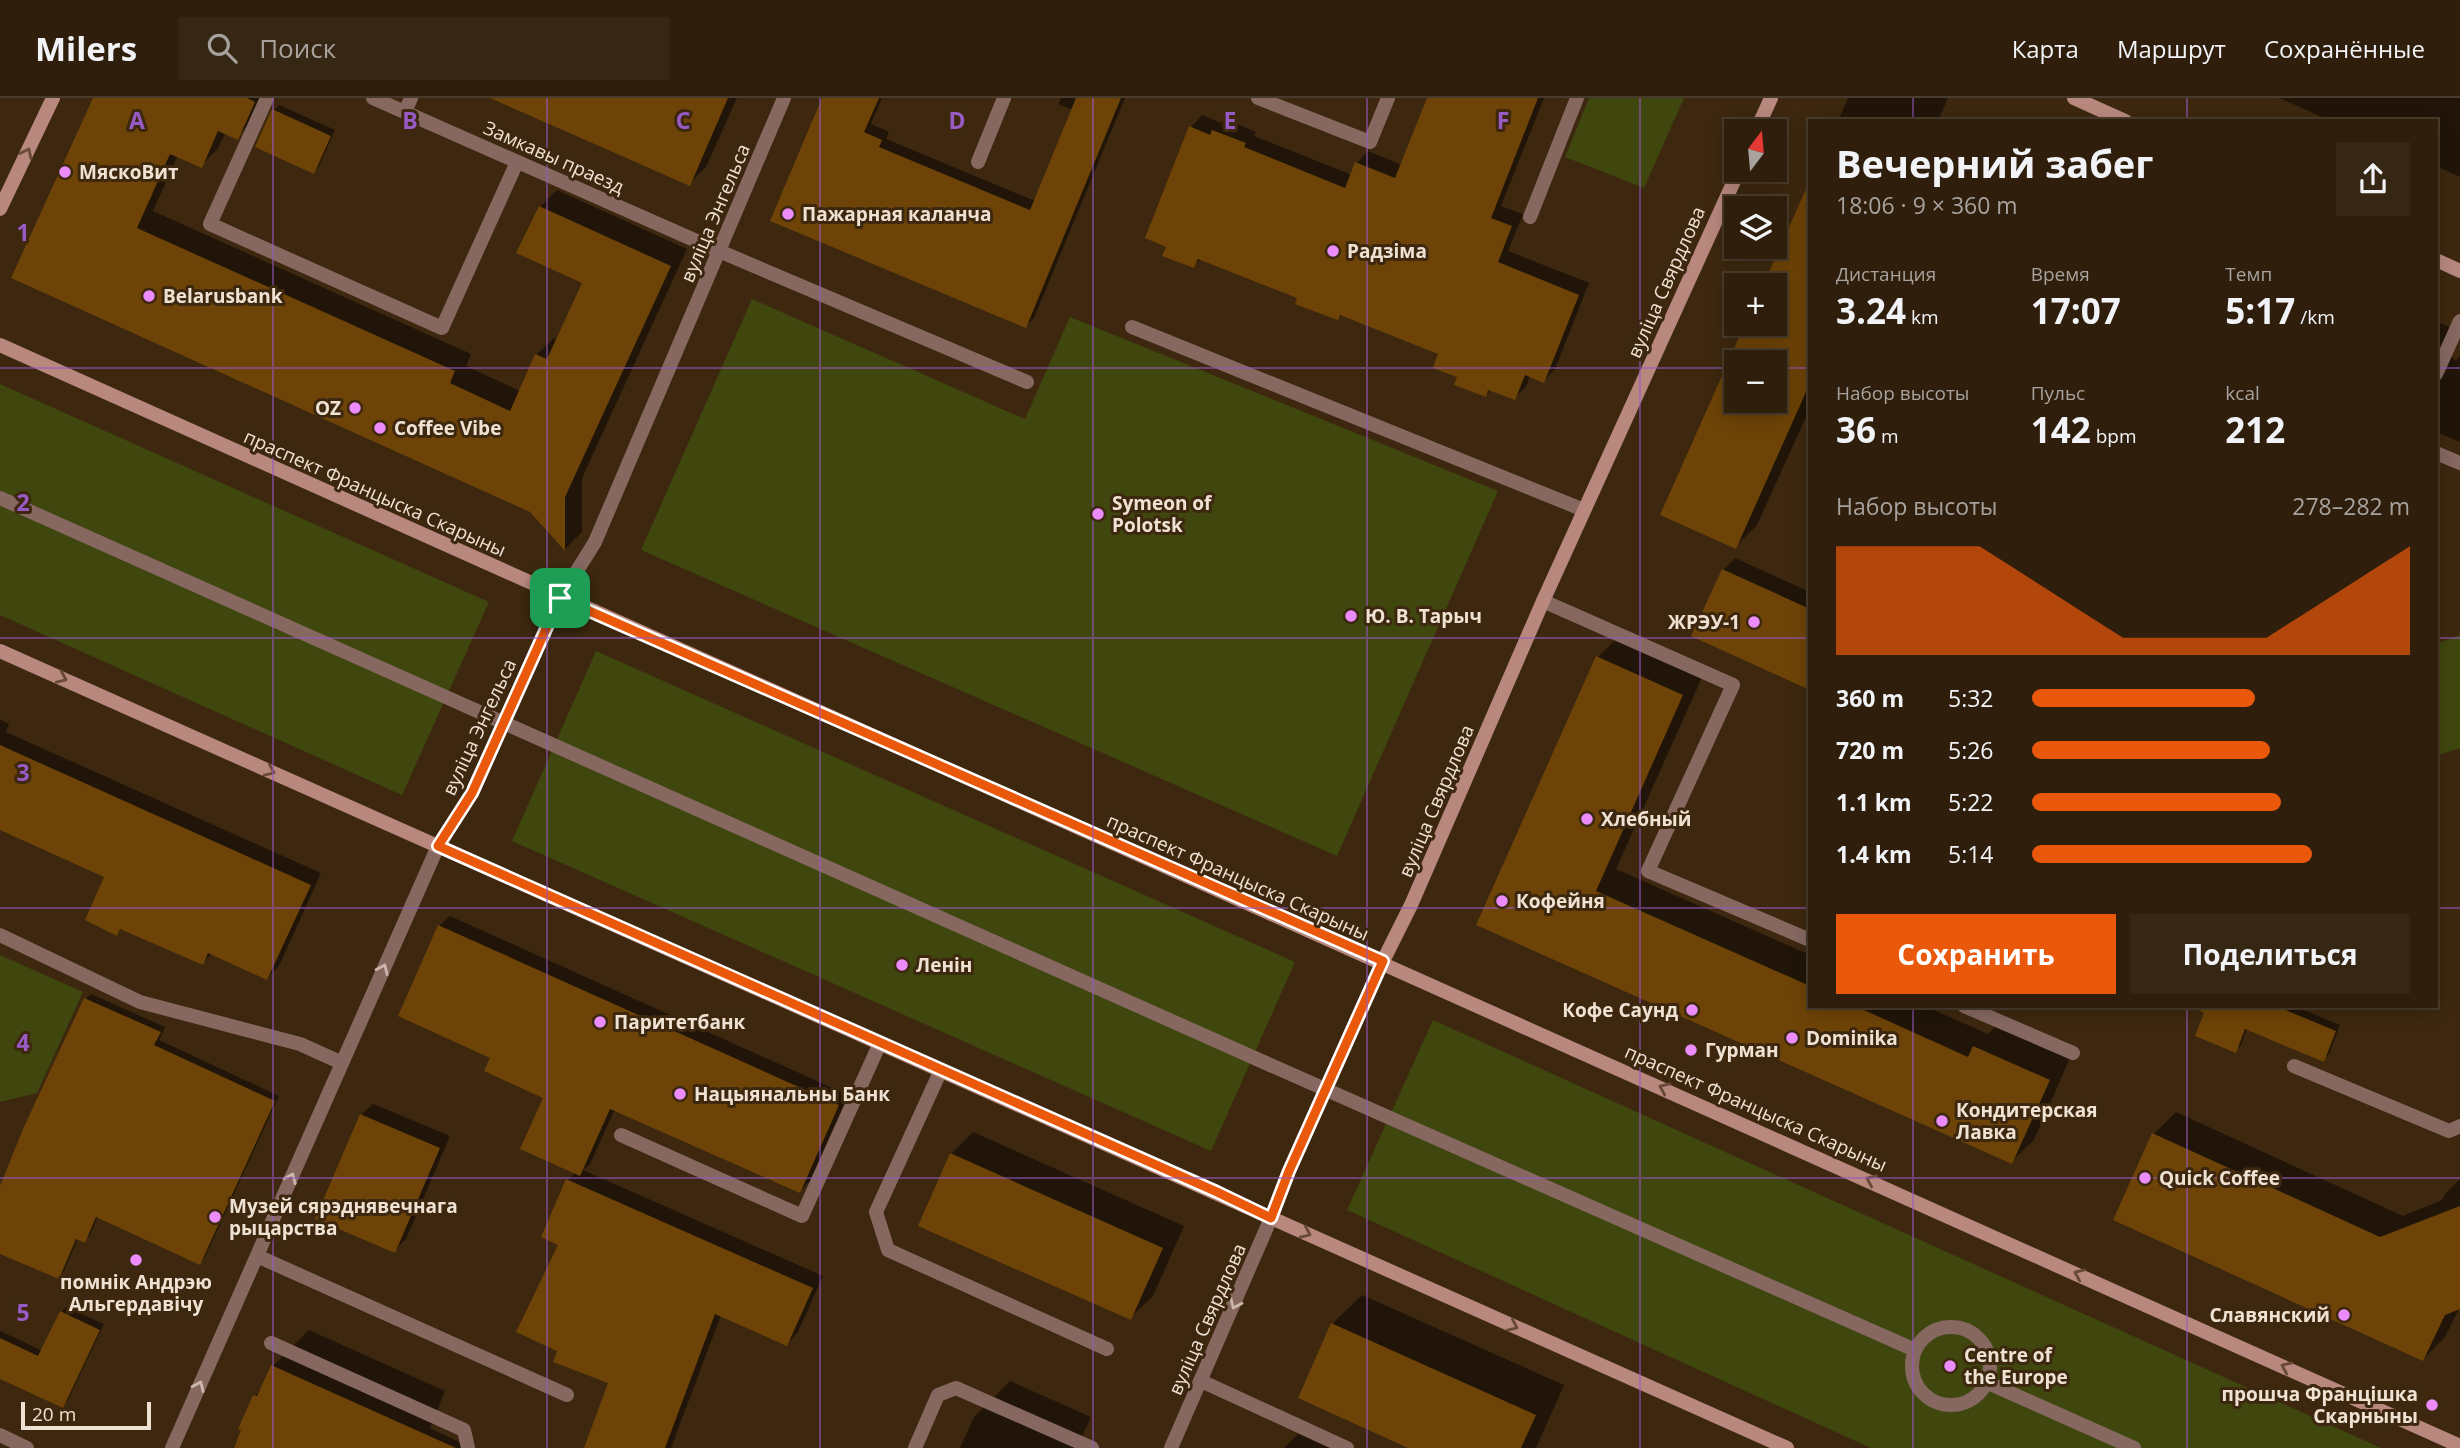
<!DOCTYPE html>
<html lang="ru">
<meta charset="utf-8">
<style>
body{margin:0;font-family:"Open Sans",sans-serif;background:#362714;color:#f1f3f6;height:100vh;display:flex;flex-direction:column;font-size:26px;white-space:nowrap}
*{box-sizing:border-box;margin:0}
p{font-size:23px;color:#a7a29d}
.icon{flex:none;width:38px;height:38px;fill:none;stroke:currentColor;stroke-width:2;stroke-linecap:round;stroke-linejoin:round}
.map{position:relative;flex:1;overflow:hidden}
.panel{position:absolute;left:1808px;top:21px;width:630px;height:889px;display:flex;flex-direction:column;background:#2e1e0b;border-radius:0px;box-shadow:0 4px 18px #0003,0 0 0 2px #493c2c}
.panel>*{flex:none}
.needle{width:46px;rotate:16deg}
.fabs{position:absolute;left:1724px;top:21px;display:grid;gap:14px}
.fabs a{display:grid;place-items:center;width:63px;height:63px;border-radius:0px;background:#2e1e0b;box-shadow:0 4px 18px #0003,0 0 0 2px #493c2c;font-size:35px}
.scale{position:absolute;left:21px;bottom:18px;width:130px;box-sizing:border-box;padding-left:7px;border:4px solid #f0e2d3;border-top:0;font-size:19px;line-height:24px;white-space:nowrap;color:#f0e2d3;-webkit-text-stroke:5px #3d280f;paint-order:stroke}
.pin{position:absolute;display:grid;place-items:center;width:60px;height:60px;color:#fff;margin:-30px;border-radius:14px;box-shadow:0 4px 10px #0006}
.round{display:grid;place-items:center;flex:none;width:74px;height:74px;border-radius:0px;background:#362714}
.head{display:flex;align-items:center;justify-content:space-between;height:119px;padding:0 28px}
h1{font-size:38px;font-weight:700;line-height:52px}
.figures{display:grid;grid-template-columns:repeat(3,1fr);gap:10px;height:119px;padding:7px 28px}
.figures div{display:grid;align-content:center}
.figures b{font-size:35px;font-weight:700}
.figures small{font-size:19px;font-weight:400}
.figures p{font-size:19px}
.chart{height:196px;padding:14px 28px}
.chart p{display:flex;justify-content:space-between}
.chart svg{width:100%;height:126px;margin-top:7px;fill:#ea580c;opacity:.7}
.action{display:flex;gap:14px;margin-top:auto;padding:14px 28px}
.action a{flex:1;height:80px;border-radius:0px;background:#ea580c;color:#fff;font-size:28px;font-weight:700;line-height:80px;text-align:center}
.action a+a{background:#362714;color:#f1f3f6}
ul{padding:0 28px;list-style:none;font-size:23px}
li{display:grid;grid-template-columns:112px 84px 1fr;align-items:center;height:52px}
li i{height:18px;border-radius:9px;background:#ea580c}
header{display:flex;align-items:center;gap:42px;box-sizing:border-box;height:98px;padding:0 35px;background:#2e1e0b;border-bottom:2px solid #493c2c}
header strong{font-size:33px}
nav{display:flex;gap:38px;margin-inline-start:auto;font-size:24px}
.search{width:490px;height:63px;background:#362714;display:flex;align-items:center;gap:18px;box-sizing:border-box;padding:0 24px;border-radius:0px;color:#a7a29d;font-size:26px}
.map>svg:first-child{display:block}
.green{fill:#3f460e}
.shadow{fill:#0007;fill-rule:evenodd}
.building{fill:#6d4307;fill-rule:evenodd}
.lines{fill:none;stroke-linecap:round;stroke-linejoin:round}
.lane{stroke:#866861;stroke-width:14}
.street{stroke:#866861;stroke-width:14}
.secondary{stroke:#b8887e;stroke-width:14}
.oneway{stroke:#684a36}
.oneway2{stroke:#cbb7ab}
.route-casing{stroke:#fff;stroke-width:14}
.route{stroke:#ea580c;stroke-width:9}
.grid{fill:none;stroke:#985ac4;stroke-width:2;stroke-opacity:0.55}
.poi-dot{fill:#ec8cfa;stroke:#3d280f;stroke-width:2.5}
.labels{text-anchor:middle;stroke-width:6;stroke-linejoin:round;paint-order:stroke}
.street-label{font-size:19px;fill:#f0e2d3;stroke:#3d280f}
.poi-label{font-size:19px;font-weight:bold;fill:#f0e2d3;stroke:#3d280f;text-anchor:start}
.grid-label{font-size:23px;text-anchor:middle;font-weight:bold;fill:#985ac4;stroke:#3d280f;stroke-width:6;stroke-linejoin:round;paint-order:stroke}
</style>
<header>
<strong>Milers</strong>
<div class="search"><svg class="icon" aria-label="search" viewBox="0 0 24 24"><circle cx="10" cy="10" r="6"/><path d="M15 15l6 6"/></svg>Поиск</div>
<nav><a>Карта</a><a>Маршрут</a><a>Сохранённые</a></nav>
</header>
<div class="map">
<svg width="2460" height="1350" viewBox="0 0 2460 1350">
<rect width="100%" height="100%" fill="#3d280f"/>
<g class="green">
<polygon points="1589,0 1684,0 1644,90 1565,59"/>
<polygon points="752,201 1025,321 1070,219 1498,393 1337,758 641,452"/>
<polygon points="0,286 489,504 402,697 0,517"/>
<polygon points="2460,537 2460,650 2436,658 2436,546"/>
<polygon points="596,553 1295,864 1211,1053 512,743"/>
<polygon points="0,857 83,894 37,995 0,1004"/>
<polygon points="1433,922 2381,1350 1871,1350 1347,1112"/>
</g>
<g class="shadow">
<polygon points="95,0 264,0 254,22 237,39 226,34 218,50 201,68 178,57 153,113 471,256 466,268 520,293 536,257 554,240 558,242 584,185 540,109 557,92 687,151 582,380 582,434 565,451 531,413 13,179"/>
<polygon points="494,0 737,0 706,69 689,86"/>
<polygon points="824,0 882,0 871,26 889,34 886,41 1035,103 1073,12 1058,6 1061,0 1125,0 1034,220 1026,228"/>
<polygon points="1428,0 1544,0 1501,108 1523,116 1508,153 1589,185 1555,271 1544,283 1530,278 1526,289 1514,300 1491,291 1485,297 1460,278 1440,255 1342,216 1338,220 1300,199 1201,161 1194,168 1168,148 1147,139 1191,29 1202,17 1221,25 1225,21 1256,34 1254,38 1352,77 1357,65 1368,53 1402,67"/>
<polygon points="1848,0 1948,0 1938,23 1838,23"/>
<polygon points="2279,0 2460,0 2460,79 2436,68 2436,23 2331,23"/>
<polygon points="279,7 335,32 319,68 314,74 274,12"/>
<path d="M1810 87V310L1757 427 1735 449 1662 417 1747 226H1774V187H1764ZM1736 264H1774V303H1736Z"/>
<polygon points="2436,223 2456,232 2448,253 2455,263 2460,258 2460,344 2436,334"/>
<polygon points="1735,460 1810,494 1810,590 1723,472"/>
<polygon points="1620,537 1704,575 1616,771 1810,857 1810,908 1925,908 1988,936 1997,927 2070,960 2034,1042 2011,1064 1478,826 1598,559"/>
<polygon points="0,621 9,626 6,634 321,775 279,868 267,880 212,855 202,865 123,830 117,835 107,778 0,730"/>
<polygon points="450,818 848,997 810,1083 800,1093 615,1011 590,1066 583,1072 823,1178 798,1234 787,1246 721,1217 671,1350 586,1350 610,1284 560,1252 561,1146 568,1082 576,1074 545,999 492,959 439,828"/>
<polygon points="91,896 165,929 159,942 279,998 205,1159 199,1165 98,1118 90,1137 85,1143 78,1140 64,1173 59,1179 0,1154 0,1093 86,901"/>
<polygon points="2209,908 2294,908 2340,927 2329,956 2323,962 2247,931 2241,947 2235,953"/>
<polygon points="373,1006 450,1038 406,1141 394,1153 361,1017"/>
<polygon points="2176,1014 2403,1118 2442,1102 2445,1096 2460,1081 2460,1209 2445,1239 2423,1261 2154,1036"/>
<polygon points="973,1034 1184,1128 1153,1198 1130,1220 951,1056"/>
<polygon points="1362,1197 1564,1287 1536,1350 1413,1350 1332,1226"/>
<polygon points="66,1209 104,1226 68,1302 63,1308 0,1279 0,1233 43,1253 61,1214"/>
<polygon points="309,1232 445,1293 430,1330 472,1350 235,1350 255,1298 263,1289 273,1268"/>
<polygon points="1010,1283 1091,1319 1077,1350 960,1350 974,1319"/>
<polygon points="1298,1336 1329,1350 1284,1350"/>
</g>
<g class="building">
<polygon points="93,0 247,0 255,4 238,42 218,33 202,70 170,56 137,130 455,273 450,285 510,313 535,256 547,261 582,185 516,155 539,108 671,168 565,399 565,453 530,414 11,180"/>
<polygon points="490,0 728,0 690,88"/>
<polygon points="822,0 879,0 864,34 882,42 879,49 1030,112 1076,0 1121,0 1026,230 770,123"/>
<polygon points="1427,0 1538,0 1491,120 1512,128 1498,164 1579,197 1544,285 1525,277 1515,302 1488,292 1486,299 1454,287 1457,279 1433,270 1438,256 1340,217 1338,222 1316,214 1295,206 1297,200 1198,161 1194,170 1162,158 1166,149 1145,140 1189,28 1210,37 1212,32 1246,45 1244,49 1345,90 1355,64 1395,80"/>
<polygon points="272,11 331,38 314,76 255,49"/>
<path d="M1810 82V285L1736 451 1660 417 1745 226H1774V187H1763ZM1736 264H1774V303H1736Z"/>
<polygon points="1722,471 1810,511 1810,592 1691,538"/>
<polygon points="1596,558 1683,597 1596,793 1810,888 1810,908 1855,908 1968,959 1973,948 2050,982 2012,1066 1476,827"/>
<polygon points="0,647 311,787 267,882 208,855 203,867 120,831 117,838 85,822 104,779 0,732"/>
<polygon points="438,827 839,1007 800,1095 610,1011 580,1078 520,1051 543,1000 484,973 490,960 398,918"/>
<polygon points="84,900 161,934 154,947 275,1003 200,1167 96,1119 85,1145 76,1141 59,1181 0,1156 0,1088 23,1031"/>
<polygon points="2191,908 2276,908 2336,933 2324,964 2245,931 2236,955 2195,938 2204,915"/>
<polygon points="360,1016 440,1050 395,1155 315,1121"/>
<polygon points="2152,1035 2380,1139 2460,1108 2460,1211 2445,1217 2423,1263 2113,1122"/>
<polygon points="950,1055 1163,1150 1131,1222 918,1128"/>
<polygon points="566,1081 813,1190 787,1248 715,1216 665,1350 584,1350 608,1285 553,1264 557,1253 516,1234 558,1147 541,1139"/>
<polygon points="60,1213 100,1232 63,1310 0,1281 0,1240 38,1258"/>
<polygon points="1331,1225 1536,1317 1521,1350 1408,1350 1298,1300"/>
<polygon points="271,1267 456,1350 234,1350 241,1332 238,1331 253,1297 257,1298"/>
</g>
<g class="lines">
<g class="lane">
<polyline points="267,0 210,126 442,230 517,64"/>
<polyline points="1258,0 1370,44 1388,0"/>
<polyline points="405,14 411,0"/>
<polyline points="978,64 1004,0"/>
<polyline points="1530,119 1577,0"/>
<polyline points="719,153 1027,284"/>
<polyline points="1132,229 1584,412"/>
<polyline points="2436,276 2460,223"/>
<polyline points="2436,355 2460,365"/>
<polyline points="1543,503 1733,587 1648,773 1810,842"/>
<polyline points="0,837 140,904 300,946 342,965"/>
<polyline points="1964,908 2073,955"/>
<polyline points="2294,968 2449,1033 2460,1028"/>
<polyline points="941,972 876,1114 888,1152 1107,1251"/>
<polyline points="621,1037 802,1118 880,945"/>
<polyline points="257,1158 567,1297"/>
<polyline points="271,1245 464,1332 468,1350"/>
<polyline points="1201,1283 1347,1350"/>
<polyline points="915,1350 938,1297 956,1290 1092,1350"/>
</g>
<g class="street">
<polyline points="373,0 719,153"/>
<polyline points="0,400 1268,966 1915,1252"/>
<circle cx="1951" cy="1268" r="39"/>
<polyline points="1986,1284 2134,1350"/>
<polyline points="0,1337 27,1350"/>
<polyline points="172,1350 438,748 472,695 560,500 595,444 784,0"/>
<polyline points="1171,1350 1271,1120"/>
</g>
<g class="secondary">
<polyline points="2074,0 2125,23"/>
<polyline points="1756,33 1771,0"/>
<polyline points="0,111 53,0"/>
<polyline points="2436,162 2460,173"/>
<path d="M0 247C819 617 1643 975 2460 1348"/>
<polyline points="0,553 1787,1350"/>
<polyline points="1271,1120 1289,1073 1383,863 1411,807 1543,503 1739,72"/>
</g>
</g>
<defs><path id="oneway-chevron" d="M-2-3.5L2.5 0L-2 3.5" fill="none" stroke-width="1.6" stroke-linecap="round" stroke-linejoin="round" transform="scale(1.75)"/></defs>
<g class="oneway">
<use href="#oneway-chevron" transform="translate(27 55) rotate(-64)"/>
<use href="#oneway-chevron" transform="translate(62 580) rotate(24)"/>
<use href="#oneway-chevron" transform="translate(270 673) rotate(24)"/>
<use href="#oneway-chevron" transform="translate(1664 990) rotate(-156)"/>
<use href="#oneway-chevron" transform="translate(1871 1082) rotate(-156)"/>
<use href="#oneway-chevron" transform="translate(1306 1135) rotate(24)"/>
<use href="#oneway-chevron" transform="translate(2079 1176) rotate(-156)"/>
<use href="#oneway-chevron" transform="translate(1513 1228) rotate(24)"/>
<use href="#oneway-chevron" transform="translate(2286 1269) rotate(-156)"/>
</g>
<g class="oneway2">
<use href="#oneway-chevron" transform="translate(383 871) rotate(-66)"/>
<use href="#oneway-chevron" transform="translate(291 1080) rotate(-66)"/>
<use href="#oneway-chevron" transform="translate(1235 1206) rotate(114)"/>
<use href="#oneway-chevron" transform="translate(199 1288) rotate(-66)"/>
</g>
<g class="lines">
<g class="route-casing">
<polygon id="route" points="560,500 1383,863 1289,1073 1271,1120 1217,1094 438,748 472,695"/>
</g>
<use href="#route" class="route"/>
</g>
<path class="grid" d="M273 0V1350M547 0V1350M820 0V1350M1093 0V1350M1367 0V1350M1640 0V1350M1913 0V23M2187 0V23M0 270H1736M1774 270H1810M2436 270H2460M0 540H1810M2436 540H2460M0 810H1810M2436 810H2460M1913 908V1350M2187 908V1350M0 1080H2460"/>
<g class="poi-dot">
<circle cx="65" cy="74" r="7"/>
<circle cx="788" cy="116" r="7"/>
<circle cx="1333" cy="153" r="7"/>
<circle cx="149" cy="198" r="7"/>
<circle cx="355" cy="310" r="7"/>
<circle cx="380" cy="330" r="7"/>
<circle cx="1098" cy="416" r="7"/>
<circle cx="1351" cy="518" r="7"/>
<circle cx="1754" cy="524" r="7"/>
<circle cx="1587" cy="721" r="7"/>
<circle cx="1502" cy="803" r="7"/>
<circle cx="902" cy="867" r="7"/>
<circle cx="1692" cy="912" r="7"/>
<circle cx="600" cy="924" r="7"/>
<circle cx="1792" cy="940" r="7"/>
<circle cx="1691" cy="952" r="7"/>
<circle cx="680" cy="996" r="7"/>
<circle cx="1942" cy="1023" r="7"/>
<circle cx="2145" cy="1080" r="7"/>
<circle cx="215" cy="1119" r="7"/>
<circle cx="136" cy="1162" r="7"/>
<circle cx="2344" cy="1217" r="7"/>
<circle cx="1950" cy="1268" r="7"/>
<circle cx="2432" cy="1307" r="7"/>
</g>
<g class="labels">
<g class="street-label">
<text transform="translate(554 59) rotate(24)" y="7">Замкавы праезд</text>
<text transform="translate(715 115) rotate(-67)" y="7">вуліца Энгельса</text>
<text transform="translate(1666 184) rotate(-66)" y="7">вуліца Свярдлова</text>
<text transform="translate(375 395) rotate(24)" y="7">праспект Францыска Скарыны</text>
<text transform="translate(479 629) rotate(-65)" y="7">вуліца Энгельса</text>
<text transform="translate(1436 703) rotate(-67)" y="7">вуліца Свярдлова</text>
<text transform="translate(1238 779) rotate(24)" y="7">праспект Францыска Скарыны</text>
<text transform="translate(1756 1010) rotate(24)" y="7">праспект Францыска Скарыны</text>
<text transform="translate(1207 1221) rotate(-66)" y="7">вуліца Свярдлова</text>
</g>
<g class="poi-label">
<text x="79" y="81">МяскоВит</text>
<text x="802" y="123">Пажарная каланча</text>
<text x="1347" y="160">Радзіма</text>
<text x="163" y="205">Belarusbank</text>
<text x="341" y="317" text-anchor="end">OZ</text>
<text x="394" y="337">Coffee Vibe</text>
<text x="1112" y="412">Symeon of<tspan x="1112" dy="22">Polotsk</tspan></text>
<text x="1365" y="525">Ю. В. Тарыч</text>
<text x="1740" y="531" text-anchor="end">ЖРЭУ-1</text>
<text x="1601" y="728">Хлебный</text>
<text x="1516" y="810">Кофейня</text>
<text x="916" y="874">Ленін</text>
<text x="1678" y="919" text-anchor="end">Кофе Саунд</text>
<text x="614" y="931">Паритетбанк</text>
<text x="1806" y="947">Dominika</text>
<text x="1705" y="959">Гурман</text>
<text x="694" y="1003">Нацыянальны Банк</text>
<text x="1956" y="1019">Кондитерская<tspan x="1956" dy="22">Лавка</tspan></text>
<text x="2159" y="1087">Quick Coffee</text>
<text x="229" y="1115">Музей сярэднявечнага<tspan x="229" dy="22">рыцарства</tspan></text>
<text x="136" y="1191" text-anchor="middle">помнік Андрэю<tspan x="136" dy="22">Альгердавічу</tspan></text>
<text x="2330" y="1224" text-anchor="end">Славянский</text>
<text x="1964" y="1264">Centre of<tspan x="1964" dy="22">the Europe</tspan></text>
<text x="2418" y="1303" text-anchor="end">прошча Францішка<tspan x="2418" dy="22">Скарныны</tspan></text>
</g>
</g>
<g class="grid-label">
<text x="137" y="31">A</text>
<text x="410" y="31">B</text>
<text x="683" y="31">C</text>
<text x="957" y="31">D</text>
<text x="1230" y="31">E</text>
<text x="1503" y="31">F</text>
<text x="23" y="143">1</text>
<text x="23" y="413">2</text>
<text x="23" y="683">3</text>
<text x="23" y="953">4</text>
<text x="23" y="1223">5</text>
</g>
</svg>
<div class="fabs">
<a><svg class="needle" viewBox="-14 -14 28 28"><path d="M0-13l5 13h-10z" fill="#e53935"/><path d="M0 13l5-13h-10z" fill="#a7a29d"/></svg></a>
<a><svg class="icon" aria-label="layers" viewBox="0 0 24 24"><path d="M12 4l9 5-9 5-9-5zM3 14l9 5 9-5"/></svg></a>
<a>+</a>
<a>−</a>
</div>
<div class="scale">20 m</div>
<div class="pin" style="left:560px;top:500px;background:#1e9e55"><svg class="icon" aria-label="arrive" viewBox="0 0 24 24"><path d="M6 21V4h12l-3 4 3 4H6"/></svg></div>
<section class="panel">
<div class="head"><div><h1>Вечерний забег</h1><p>18:06 · 9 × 360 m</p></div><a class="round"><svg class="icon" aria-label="share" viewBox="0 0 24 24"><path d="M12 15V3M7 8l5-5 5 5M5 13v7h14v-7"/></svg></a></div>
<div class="figures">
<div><p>Дистанция</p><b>3.24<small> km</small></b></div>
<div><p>Время</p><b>17:07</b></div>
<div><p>Темп</p><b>5:17<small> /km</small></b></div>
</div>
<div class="figures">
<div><p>Набор высоты</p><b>36<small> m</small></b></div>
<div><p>Пульс</p><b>142<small> bpm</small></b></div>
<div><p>kcal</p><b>212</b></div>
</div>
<div class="chart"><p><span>Набор высоты</span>278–282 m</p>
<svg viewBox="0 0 160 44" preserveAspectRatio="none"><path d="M0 44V6L10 6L20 6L30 6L40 6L50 14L60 22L70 30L80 38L90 38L100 38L110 38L120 38L130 30L140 22L150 14L160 6V44z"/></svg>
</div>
<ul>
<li><b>360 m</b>5:32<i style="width:59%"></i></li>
<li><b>720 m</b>5:26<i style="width:63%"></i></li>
<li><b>1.1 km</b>5:22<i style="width:66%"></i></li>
<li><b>1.4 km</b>5:14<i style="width:74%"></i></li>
</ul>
<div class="action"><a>Сохранить</a><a>Поделиться</a></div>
</section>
</div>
